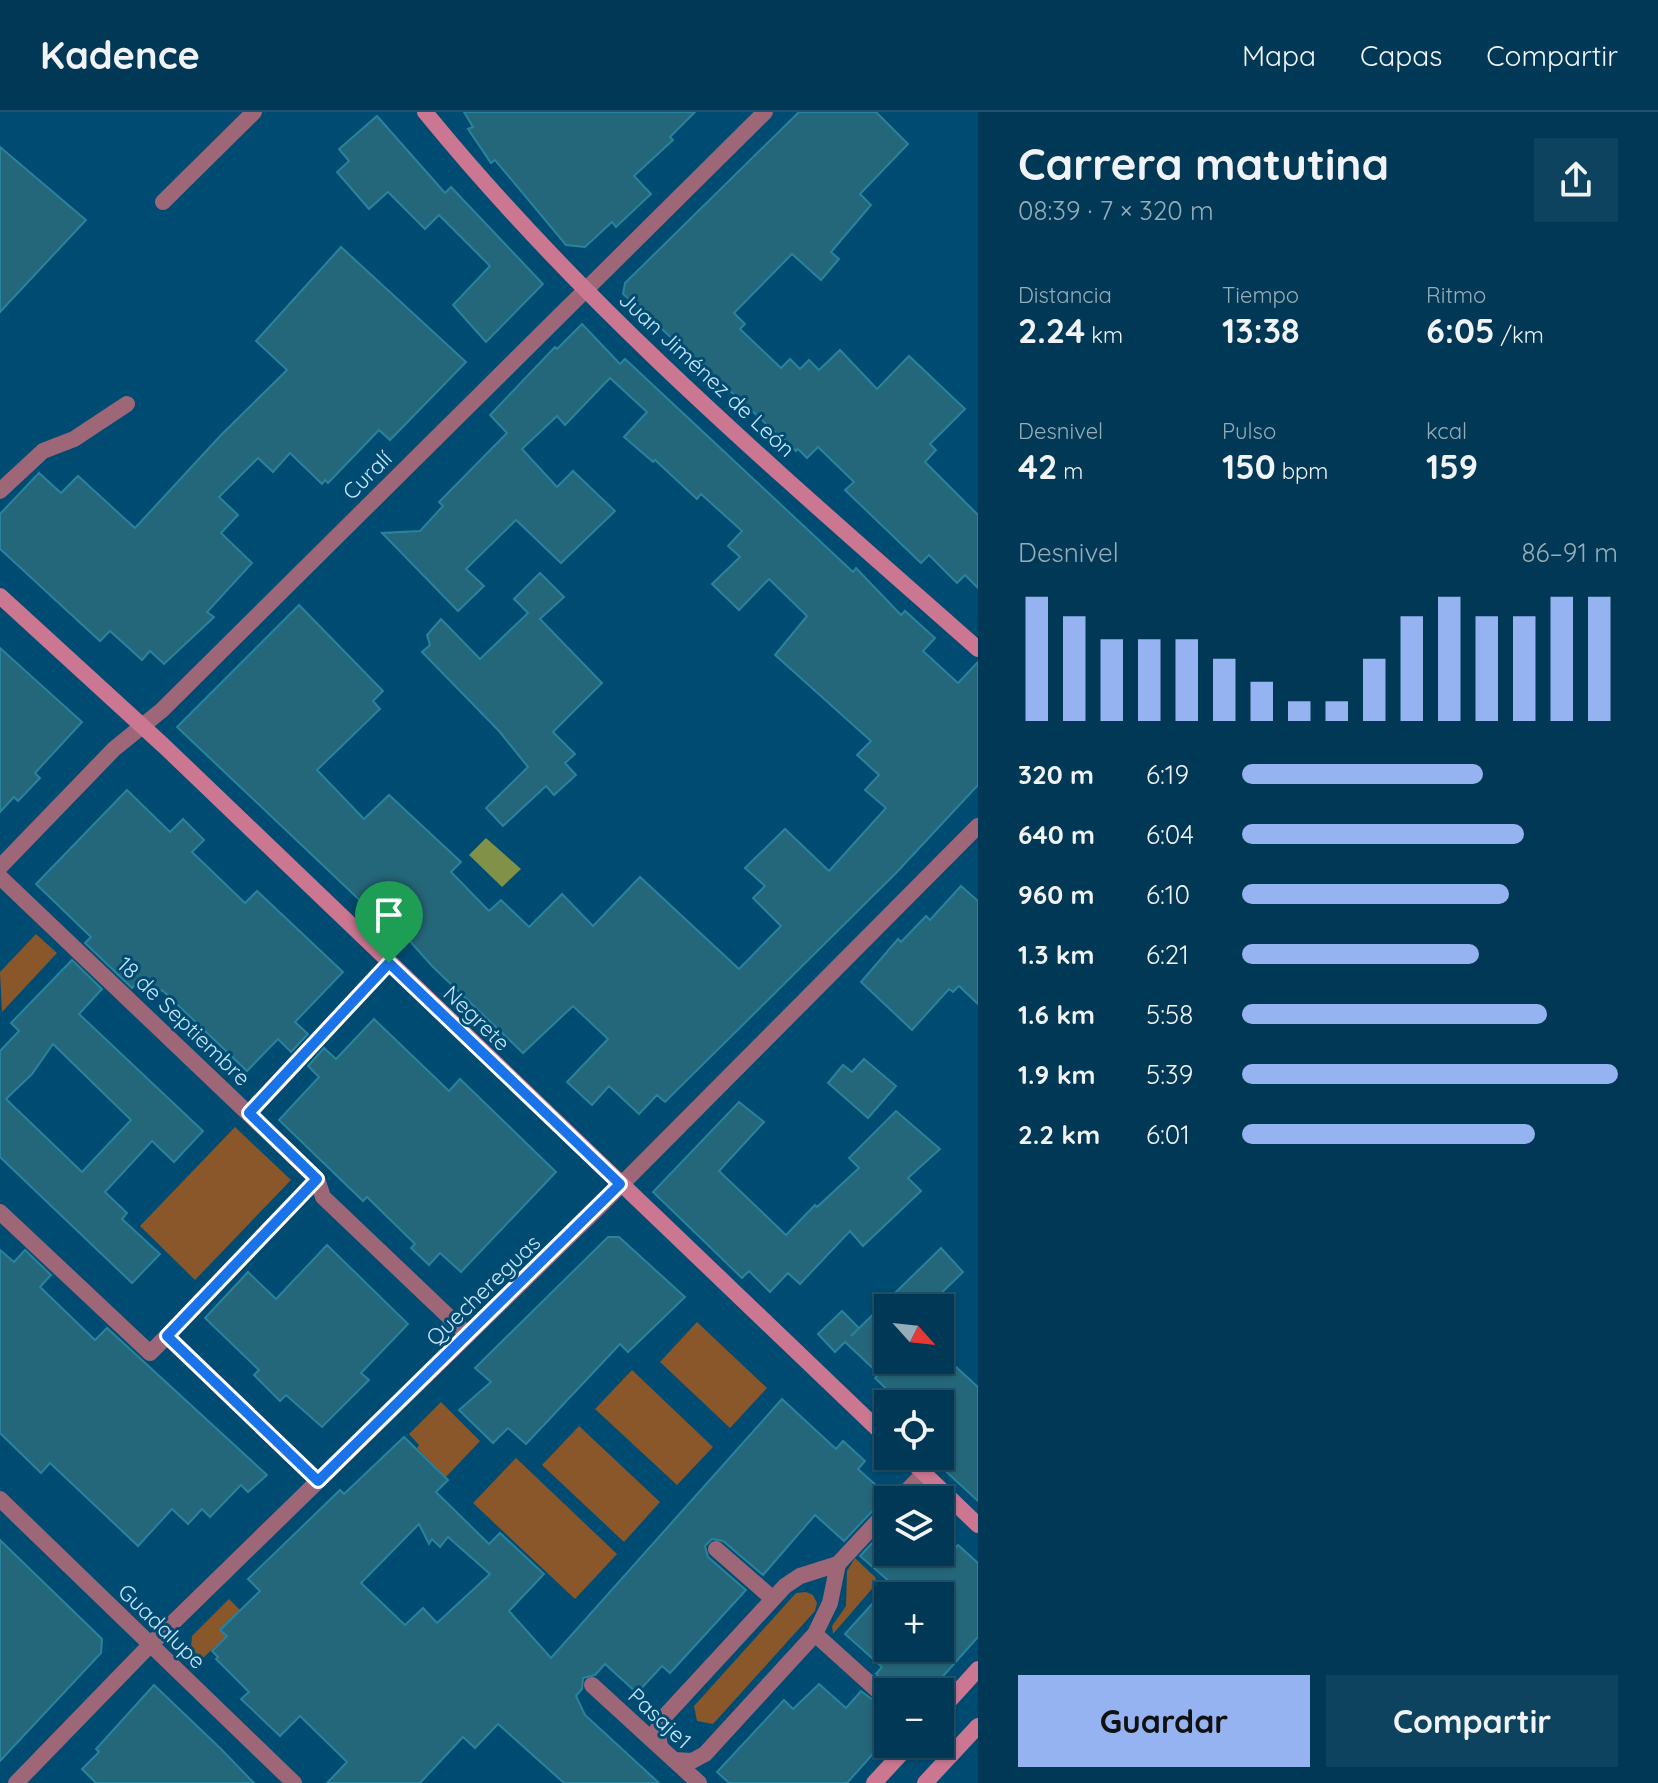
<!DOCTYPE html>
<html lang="es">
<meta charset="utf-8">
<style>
body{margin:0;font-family:Quicksand,sans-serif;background:#0e435f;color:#f1f3f6;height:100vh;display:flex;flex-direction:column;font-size:30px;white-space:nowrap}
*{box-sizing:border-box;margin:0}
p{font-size:26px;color:#95acb9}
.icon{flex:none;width:44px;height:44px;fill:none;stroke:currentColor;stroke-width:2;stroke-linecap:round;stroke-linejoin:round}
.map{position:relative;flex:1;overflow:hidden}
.panel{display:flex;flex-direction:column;background:#003855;width:680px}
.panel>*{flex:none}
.needle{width:52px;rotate:117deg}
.buttons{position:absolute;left:874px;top:1182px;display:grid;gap:16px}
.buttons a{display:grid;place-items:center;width:80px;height:80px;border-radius:0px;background:#003855;box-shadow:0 2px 6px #0004,0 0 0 2px #22526c;font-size:40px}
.pin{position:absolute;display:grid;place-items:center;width:68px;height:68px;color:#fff;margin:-82px -34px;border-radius:50% 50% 50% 0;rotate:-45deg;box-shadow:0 0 8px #0007}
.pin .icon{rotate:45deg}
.round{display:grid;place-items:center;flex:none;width:84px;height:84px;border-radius:0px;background:#0e435f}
.overview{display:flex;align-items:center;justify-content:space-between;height:136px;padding:0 40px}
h1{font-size:44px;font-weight:700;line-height:60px}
.figures{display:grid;grid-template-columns:repeat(3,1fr);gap:12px;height:136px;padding:8px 40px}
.figures div{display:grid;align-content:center}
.figures b{font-size:34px;font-weight:700}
.figures small{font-size:22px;font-weight:400}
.figures p{font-size:22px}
.chart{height:224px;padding:16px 40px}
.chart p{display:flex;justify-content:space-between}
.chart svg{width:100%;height:144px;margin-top:8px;stroke:#95b2f1;stroke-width:6}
.action{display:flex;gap:16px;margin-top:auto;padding:16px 40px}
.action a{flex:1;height:92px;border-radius:0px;background:#95b2f1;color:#111;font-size:32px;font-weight:700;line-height:92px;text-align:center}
.action a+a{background:#0e435f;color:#f1f3f6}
ul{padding:0 40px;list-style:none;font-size:26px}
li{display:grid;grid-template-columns:128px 96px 1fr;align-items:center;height:60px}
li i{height:20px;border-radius:10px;background:#95b2f1}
header{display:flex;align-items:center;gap:48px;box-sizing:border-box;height:112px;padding:0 40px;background:#003855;border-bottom:2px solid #22526c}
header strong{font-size:38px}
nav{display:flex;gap:44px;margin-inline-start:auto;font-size:28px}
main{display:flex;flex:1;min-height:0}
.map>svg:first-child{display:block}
.green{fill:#89572a}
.water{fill:#819148}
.building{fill:#25677a;stroke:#29839c;stroke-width:2;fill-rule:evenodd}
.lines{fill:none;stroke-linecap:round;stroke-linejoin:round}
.lane{stroke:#9d6777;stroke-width:16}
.street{stroke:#9d6777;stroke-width:16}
.secondary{stroke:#cb7792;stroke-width:16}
.route-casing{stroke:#fff;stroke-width:16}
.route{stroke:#1a73e8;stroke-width:10}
.labels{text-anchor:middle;stroke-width:6;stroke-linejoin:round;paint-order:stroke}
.street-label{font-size:22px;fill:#c6e5fc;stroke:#004b71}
</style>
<header>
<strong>Kadence</strong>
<nav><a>Mapa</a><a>Capas</a><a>Compartir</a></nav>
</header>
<main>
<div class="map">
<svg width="978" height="1671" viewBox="0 0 978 1671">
<rect width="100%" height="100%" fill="#004b71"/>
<g class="green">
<polygon points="36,822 57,841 2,900 0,860"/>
<polygon points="235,1015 291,1068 195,1168 140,1114"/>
<polygon points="697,1210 767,1276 730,1316 660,1250"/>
<polygon points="632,1258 713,1335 677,1373 595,1297"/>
<polygon points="441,1290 480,1329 446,1365 417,1336 419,1333 409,1322"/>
<polygon points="579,1314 660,1390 624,1430 542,1353"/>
<polygon points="516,1346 617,1442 575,1487 473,1391"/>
<polygon points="855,1446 875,1465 877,1471 833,1522 832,1514 846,1494 847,1459"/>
<polygon points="806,1480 813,1483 817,1491 815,1499 713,1612 697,1609 694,1594 796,1481"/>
<polygon points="229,1487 246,1504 236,1514 229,1508 220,1517 226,1524 202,1547 191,1537 192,1524"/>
</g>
<polygon class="water" points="486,726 521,757 502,775 469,743"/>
<g class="building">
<polygon points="464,0 695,0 670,25 673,28 634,64 651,82 616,115 612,110 585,135 566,133 495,48 491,51 468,17 473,15"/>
<polygon points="799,0 876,0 908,32 860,82 871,93 831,140 839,147 821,168 792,142 734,201 745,212 740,217 781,256 790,247 800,257 809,248 819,258 840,238 877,277 909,244 965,297 930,332 936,338 925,350 978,403 978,476 965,463 957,471 929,443 921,451 845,378 854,370 818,335 807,346 798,337 796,339 623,182 625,171"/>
<polygon points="377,4 445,81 451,75 543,172 486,230 453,193 490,154 439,103 425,117 388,80 369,97 337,60 349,49 339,37"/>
<polygon points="0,35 86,108 0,200"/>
<polygon points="341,135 466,250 390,328 379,318 328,371 325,368 322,372 290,341 273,360 258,346 219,385 238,403 221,421 252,451 207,500 214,505 164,552 150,539 142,548 110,519 100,529 0,437 0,402 39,361 61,381 78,364 135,416 221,323 287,258 256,229"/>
<polygon points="582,212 620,252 625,247 853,460 856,456 901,503 905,499 935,526 923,539 958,571 978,550 978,673 897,760 665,990 657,983 639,1002 609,974 592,993 567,970 608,927 573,894 523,941 432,854 392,809 387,814 177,615 299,493 383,579 373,589 380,597 317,658 364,707 389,683 461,750 451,760 489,799 501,788 529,815 562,782 593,814 640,765 739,857 781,814 753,786 765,774 745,756 785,717 829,759 886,696 865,678 879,663 857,643 871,629 775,543 807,504 769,467 739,498 712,472 740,445 728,434 742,419 701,382 697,387 655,348 653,350 624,325 647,300 610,266 565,313 557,304 522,337 557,375 573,359 615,399 561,451 516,408 466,457 484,474 458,499 382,421 420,419 443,394 439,390 507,321 490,303 555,235 557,237"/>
<polygon points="540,461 564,485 540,507 602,571 553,620 575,642 565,651 576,663 554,683 546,674 503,714 486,696 528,655 499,619 422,540 430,533 427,523 441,507 480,547 528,501 514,487"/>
<polygon points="0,536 82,610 35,661 40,666 18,689 14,685 0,700"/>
<polygon points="127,678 170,720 183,707 204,728 192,740 245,791 257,779 343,860 295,910 308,922 291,940 278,927 247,959 162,878 154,886 137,870 132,876 85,831 91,825 36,772"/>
<polygon points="961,774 978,789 978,892 959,874 953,880 949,877 912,918 861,870 898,827 901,830 926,804 930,808"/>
<path d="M72 848 102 877 79 902 203 1019 174 1050 152 1029 105 1080 127 1101 122 1107 160 1142 132 1171 0 1045V939L19 919 11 911ZM53 932 131 1008 82 1060 6 987 32 962Z"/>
<polygon points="374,907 449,979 460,967 556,1060 461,1160 440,1141 429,1153 411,1136 415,1132 367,1085 363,1089 279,1008 319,965 308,954 324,936 336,947"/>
<polygon points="864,947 896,974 868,1006 828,971 843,953 852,960"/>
<polygon points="739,990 764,1010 719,1059 786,1123 815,1093 817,1095 859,1056 849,1046 896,999 940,1037 908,1066 921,1079 863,1134 850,1119 800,1172 788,1161 770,1180 749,1159 742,1166 653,1080"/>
<polygon points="608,1125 619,1125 685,1185 628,1240 620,1232 526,1332 508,1316 493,1331 459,1298 491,1270 475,1256"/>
<polygon points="327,1133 408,1212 361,1261 369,1268 322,1315 286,1283 280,1289 254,1263 259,1258 205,1206 248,1160 276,1187"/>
<polygon points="941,1136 963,1160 926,1196 888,1196 888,1248 940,1248 943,1243 978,1275 978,1389 940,1354 940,1292 902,1292 875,1266 879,1262 845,1230 835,1240 818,1222 842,1199 859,1216 851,1224"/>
<polygon points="0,1138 14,1150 25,1138 51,1163 40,1175 95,1228 107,1216 267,1363 248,1380 241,1373 210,1405 202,1397 188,1412 172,1397 138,1434 50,1351 41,1361 0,1321"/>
<path d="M782 1287 836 1337 843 1329 865 1349 858 1357 888 1384 887 1387 880 1391 844 1429 815 1403 763 1463 723 1429 712 1427 705 1434 708 1445 746 1478 670 1561 662 1554 637 1581 605 1552 595 1563 583 1566 582 1577 576 1584 585 1603 659 1671H564L498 1612 475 1636 463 1625 420 1671H327L347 1650 300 1604 280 1624 241 1587 249 1580 216 1547 218 1545 212 1539 227 1524 220 1518 260 1479 248 1467 340 1378 344 1382 404 1325 448 1368 436 1380 489 1432 500 1421 544 1462 509 1499 551 1546ZM419 1412 429 1432 432 1427 440 1435 448 1425 490 1462 437 1511 423 1496 405 1513 361 1471Z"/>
<path d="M888 1414V1440L951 1441 958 1433 978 1451V1525L929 1580H896L876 1562 882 1555 845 1522 891 1471 860 1444ZM888 1484H940V1536H888Z"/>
<polygon points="0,1428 102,1527 101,1541 0,1649"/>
<polygon points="819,1572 846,1596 861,1579 888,1599 888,1625 847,1671 729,1671 717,1660 784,1588 793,1597"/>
<polygon points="154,1573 220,1636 254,1671 96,1671 82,1657 99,1640 96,1637"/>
</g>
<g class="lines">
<g class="lane">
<polyline points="163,90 254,0"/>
<polyline points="0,379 43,339 74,327 127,292"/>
</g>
<g class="street">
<polyline points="0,755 114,637 162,598 765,0"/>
<polyline points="0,765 317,1067 323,1085 468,1223"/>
<polyline points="249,1001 389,851"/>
<polyline points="0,1100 150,1241 167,1224 318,1369"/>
<polyline points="167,1224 317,1067"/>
<polyline points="0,1387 294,1671"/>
<polyline points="898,1388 924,1361"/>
<polyline points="716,1437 772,1486"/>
<polyline points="838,1452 888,1398"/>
<polyline points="815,1522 888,1588"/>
<polyline points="592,1573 699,1671"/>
<polyline points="660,1634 657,1618 665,1604 785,1474 800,1464 838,1452 830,1491 815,1522 705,1642 692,1649 674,1648"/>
<polyline points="16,1671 150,1533 599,1095 978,714"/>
</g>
<g class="secondary">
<path d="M425 0C587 199 786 367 978 537"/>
<polyline points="0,484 164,634 888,1327"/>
<polyline points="906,1344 978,1413"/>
<polyline points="940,1599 978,1557"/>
<polyline points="874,1671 910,1632"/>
<polyline points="925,1671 978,1614"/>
</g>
</g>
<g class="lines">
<g class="route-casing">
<polygon id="route" points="389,851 620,1072 318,1369 167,1224 317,1067 249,1001"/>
</g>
<use href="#route" class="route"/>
</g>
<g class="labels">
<g class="street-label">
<text transform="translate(707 262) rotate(43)" y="8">Juan Jiménez de León</text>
<text transform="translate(367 363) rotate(-45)" y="8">Curalí</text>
<text transform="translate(477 906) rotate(44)" y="8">Negrete</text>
<text transform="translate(184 909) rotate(44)" y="8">18 de Septiembre</text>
<text transform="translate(483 1178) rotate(-44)" y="8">Quechereguas</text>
<text transform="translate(162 1514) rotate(44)" y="8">Guadalupe</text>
<text transform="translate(660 1606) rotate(43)" y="8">Pasaje1</text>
</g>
</g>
</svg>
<div class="buttons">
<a><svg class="needle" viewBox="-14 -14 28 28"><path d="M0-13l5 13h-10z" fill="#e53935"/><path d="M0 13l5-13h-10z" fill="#95acb9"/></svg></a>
<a><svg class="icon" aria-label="locate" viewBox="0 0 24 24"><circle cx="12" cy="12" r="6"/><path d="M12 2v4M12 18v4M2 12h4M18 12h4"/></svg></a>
<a><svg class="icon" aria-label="layers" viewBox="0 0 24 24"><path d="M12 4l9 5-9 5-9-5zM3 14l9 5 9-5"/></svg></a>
<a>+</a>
<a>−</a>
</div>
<div class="pin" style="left:389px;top:851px;background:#1e9e55"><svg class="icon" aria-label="arrive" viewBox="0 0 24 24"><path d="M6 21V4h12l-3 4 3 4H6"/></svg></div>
</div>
<section class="panel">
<div class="overview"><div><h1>Carrera matutina</h1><p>08:39 · 7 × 320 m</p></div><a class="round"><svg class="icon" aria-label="share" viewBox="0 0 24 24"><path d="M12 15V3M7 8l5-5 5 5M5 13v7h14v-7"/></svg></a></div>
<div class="figures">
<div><p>Distancia</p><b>2.24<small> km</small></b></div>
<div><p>Tiempo</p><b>13:38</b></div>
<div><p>Ritmo</p><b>6:05<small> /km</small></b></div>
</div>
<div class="figures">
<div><p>Desnivel</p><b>42<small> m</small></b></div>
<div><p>Pulso</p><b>150<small> bpm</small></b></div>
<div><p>kcal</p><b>159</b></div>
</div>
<div class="chart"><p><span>Desnivel</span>86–91 m</p>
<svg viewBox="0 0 160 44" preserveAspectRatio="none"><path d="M5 44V6M15 44V12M25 44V19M35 44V19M45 44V19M55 44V25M65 44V32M75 44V38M85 44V38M95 44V25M105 44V12M115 44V6M125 44V12M135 44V12M145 44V6M155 44V6"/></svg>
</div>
<ul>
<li><b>320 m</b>6:19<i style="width:64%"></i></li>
<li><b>640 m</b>6:04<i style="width:75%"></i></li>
<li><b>960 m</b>6:10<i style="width:71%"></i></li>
<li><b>1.3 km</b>6:21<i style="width:63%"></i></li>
<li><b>1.6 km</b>5:58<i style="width:81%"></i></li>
<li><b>1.9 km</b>5:39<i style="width:100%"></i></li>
<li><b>2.2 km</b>6:01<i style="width:78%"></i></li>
</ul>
<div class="action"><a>Guardar</a><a>Compartir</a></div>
</section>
</main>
